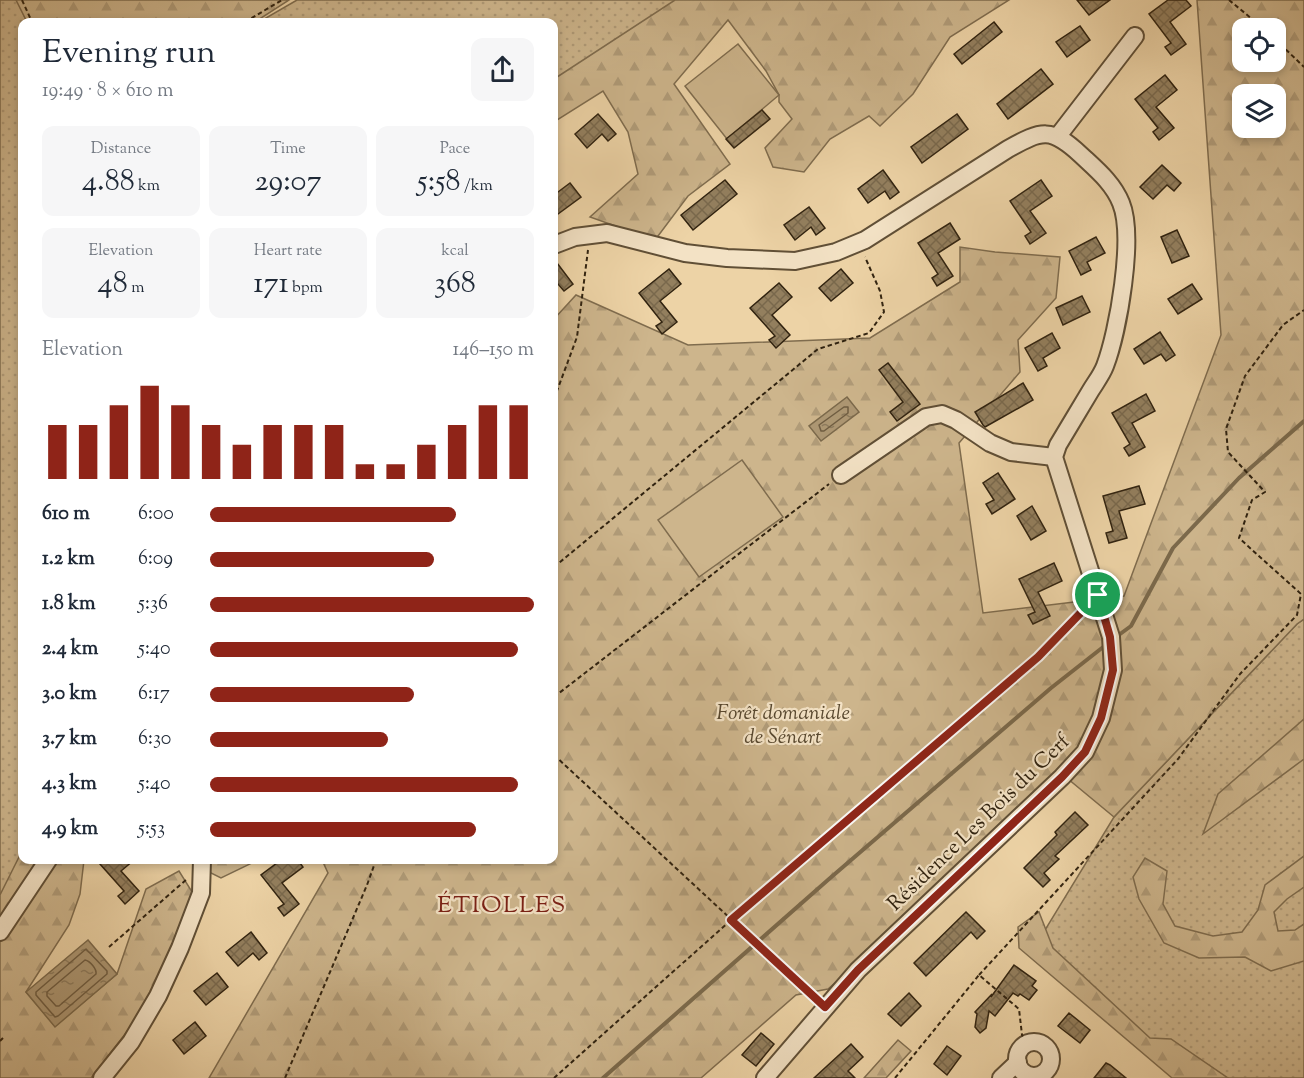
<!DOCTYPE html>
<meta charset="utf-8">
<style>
body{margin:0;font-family:"Sorts Mill Goudy",serif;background:#f6f6f7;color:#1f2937;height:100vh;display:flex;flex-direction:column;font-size:22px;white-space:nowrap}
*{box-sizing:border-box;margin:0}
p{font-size:20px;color:#747a83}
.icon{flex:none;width:33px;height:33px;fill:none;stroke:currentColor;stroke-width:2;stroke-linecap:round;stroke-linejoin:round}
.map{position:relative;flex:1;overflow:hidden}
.panel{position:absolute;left:18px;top:18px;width:540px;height:846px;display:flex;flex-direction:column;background:#fff;border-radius:12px;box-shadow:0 3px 9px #0003}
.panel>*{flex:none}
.buttons{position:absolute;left:1232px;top:18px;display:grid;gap:12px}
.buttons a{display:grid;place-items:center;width:54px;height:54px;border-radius:12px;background:#fff;box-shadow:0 3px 9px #0003;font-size:30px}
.pin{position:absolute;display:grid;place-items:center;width:51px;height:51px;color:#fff;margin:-26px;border:3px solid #fff;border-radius:50%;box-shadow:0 2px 6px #0007}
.round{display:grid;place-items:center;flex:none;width:63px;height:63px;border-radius:12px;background:#f6f6f7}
.summary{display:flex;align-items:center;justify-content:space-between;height:102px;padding:0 24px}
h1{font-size:33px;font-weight:600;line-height:45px}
.metrics{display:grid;grid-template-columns:repeat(3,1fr);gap:9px;height:102px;padding:6px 24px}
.metrics div{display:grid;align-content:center;border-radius:12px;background:#f6f6f7;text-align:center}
.metrics b{font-size:30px;font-weight:600}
.metrics small{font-size:16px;font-weight:400}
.metrics p{font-size:16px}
.chart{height:168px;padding:12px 24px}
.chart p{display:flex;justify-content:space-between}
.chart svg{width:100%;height:108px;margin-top:6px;stroke:#8f2418;stroke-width:6}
ul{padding:0 24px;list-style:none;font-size:20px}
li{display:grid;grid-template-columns:96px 72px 1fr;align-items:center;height:45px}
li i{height:15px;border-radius:8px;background:#8f2418}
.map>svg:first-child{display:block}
.grass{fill:url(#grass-dots);stroke:#7f6c4e;stroke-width:1.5}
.forest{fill:url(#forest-firs);stroke:#7f6c4e;stroke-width:1.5;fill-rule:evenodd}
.pitch{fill:#cdb58c;stroke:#7f6c4e;stroke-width:1.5}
.water{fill:url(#water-ripples);stroke:#7b694b;stroke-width:1.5}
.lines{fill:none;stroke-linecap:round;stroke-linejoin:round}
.shore{stroke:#6f5d42;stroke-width:1.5}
.stream{stroke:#7b694b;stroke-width:4}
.building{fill:url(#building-cross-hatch);stroke:#312310;stroke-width:1.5}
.minor-casing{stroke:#604f36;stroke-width:20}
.path{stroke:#312310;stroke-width:2;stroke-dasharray:4.5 3;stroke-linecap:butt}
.minor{stroke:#f3e2c5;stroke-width:16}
.route-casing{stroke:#fff;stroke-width:12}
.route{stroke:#8f2418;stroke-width:8}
.labels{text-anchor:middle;stroke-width:4.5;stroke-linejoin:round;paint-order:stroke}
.park-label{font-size:21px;font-style:italic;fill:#58482f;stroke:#f3e2c5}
.street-label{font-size:21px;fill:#312310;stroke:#f3e2c5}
.quarter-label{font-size:24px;letter-spacing:1.5px;fill:#7a1f14;stroke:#f3e2c5}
</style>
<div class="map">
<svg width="1304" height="1078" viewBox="0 0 1304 1078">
<defs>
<pattern id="grass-dots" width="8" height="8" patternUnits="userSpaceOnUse" patternTransform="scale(1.5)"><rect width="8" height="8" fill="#cdb58c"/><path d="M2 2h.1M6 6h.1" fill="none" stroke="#b09b78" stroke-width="1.8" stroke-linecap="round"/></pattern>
<pattern id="forest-firs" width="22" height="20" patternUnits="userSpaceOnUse" patternTransform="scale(1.5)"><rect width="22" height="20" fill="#cdb58c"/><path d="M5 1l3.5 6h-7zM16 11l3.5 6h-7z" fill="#b09b78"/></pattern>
<pattern id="water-ripples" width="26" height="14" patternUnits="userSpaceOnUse" patternTransform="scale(1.5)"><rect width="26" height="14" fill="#ad9773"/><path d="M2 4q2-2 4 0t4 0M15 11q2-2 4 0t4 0" fill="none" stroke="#8d7b5d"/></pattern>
<pattern id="building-cross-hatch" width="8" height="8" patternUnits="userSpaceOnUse" patternTransform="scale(1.5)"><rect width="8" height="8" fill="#937f5e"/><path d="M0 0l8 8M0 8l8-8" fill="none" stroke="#79684c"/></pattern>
</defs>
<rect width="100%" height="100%" fill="#edd3a6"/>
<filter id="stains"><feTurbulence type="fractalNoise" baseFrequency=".00333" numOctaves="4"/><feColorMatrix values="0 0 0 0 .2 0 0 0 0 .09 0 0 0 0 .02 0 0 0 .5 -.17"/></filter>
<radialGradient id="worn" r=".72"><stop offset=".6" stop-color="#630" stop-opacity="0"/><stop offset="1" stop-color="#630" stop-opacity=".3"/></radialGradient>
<g class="grass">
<polygon points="0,0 17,0 27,22 22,22 22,860 0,922"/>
<polygon points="297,0 998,0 724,5 554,109 554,22 259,22"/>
<polygon points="1304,619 1304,1078 1182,1078 1037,943 1114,817 1297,624"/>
</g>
<g class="forest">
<polygon points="16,0 289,0 255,22 27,22"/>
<polygon points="675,0 1009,0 950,37 913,94 880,126 869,116 830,139 804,172 773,167 765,148 792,119 779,102 779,95 766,71 728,20 674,84 730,164 688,196 655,240 590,217 638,174 628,132 603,91 554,122 554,79"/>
<path d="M1197 0H1304V619L1297 624 1114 817 1068 779 828 989 796 995 701 1078H209L328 873 322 860H554V319L576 295 688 345 870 338 960 282V247L995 252 1060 257 1056 298 1018 340 1020 372 959 443 983 613 1124 596 1221 335ZM1242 28H1275V62H1242ZM1242 94H1275V128H1242Z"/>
<polygon points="1304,719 1304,759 1203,834 1218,794"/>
<polygon points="22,851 22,860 84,860 80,894 69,925 26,992 55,1026 117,974 146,889 179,871 194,895 150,1002 91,1078 0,1078 0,895"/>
<polygon points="1304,856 1304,887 1287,899 1274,912 1278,931 1295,930 1304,924 1304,961 1271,971 1245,957 1199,958 1164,943 1139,899 1133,877 1145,858 1167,871 1163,904 1175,926 1213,936 1242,932 1258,910 1265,885"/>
<polygon points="202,860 258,860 221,878 201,868"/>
<polygon points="1039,912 1053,948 1150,1038 1171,1039 1228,1078 1172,1078 1019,948 1018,927"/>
<polygon points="898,1040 911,1051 886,1078 864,1078"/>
</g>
<g class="pitch">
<polygon points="738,44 779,95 727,139 685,86"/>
<polygon points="742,460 783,517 699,577 658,520"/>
</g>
<g class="water">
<polygon points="847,397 859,412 821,441 809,426"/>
<polygon points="88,940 117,974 55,1027 26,992"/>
</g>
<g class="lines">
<g class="shore">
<polygon points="844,407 848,407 848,413 824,431 821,431 819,425"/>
<polygon points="86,949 107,971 107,974 58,1016 55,1017 36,995 36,992"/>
<path d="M85 960C90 961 97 969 96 974L59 1006H56L47 996V992Z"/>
</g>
<g class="stream">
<polyline points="1116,637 1131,626 1173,548 1239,478 1304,421"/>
<polyline points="603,1078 829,879 1051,688 1107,644"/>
</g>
</g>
<g class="building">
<polygon points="1077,0 1110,0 1089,15"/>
<polygon points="1168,0 1186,0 1191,6 1170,22 1186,44 1171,55 1165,47 1171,43 1149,14"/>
<polygon points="994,22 1002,32 962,64 954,54"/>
<polygon points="1080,26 1090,40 1067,57 1056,42"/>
<polygon points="1041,69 1053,84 1008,119 997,104"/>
<polygon points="1165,75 1177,90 1156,107 1174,128 1159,140 1153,132 1158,128 1135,99"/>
<polygon points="762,110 770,119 734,148 726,139"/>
<polygon points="598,114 616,134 608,141 602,134 587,148 575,134"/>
<polygon points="957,114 968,129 922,163 911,147"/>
<polygon points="1162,165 1181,183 1174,191 1167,185 1153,199 1140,187"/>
<polygon points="883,170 899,192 890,199 885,191 868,203 858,189"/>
<polygon points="725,180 737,194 693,230 681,215"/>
<polygon points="1041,180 1052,196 1030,211 1046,233 1030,244 1025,236 1031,232 1010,201"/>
<polygon points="570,183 581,197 558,214 554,208 554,195"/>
<polygon points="809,207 825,228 816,235 811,227 795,240 784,225"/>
<polygon points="950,223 960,239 938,253 953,276 937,286 932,278 938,274 918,243"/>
<polygon points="1177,230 1189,256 1172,263 1161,237"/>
<polygon points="1096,237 1105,253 1087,262 1091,270 1081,275 1069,251"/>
<polygon points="554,259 573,284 564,291 558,284 554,288"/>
<polygon points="669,269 681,284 660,301 677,322 662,334 656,326 662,322 639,293"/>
<polygon points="841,269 853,283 831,301 819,288"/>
<polygon points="779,283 792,297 772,315 790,335 776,348 769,340 775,336 750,308"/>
<polygon points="1192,284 1202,299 1178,314 1168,299"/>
<polygon points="1082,296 1090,312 1063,325 1056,308"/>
<polygon points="1160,332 1175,355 1166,361 1161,354 1144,364 1134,349"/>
<polygon points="1052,333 1060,348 1043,358 1047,366 1038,371 1025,348"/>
<polygon points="888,363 920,404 897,421 890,412 903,402 879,370"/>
<polygon points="1023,383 1033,400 985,427 983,425 975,412"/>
<polygon points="1146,394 1155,411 1132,423 1145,447 1129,456 1124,448 1130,444 1112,413"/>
<polygon points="998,473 1015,499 992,514 986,504 994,500 983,483"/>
<polygon points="1139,486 1145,504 1119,511 1127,538 1109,543 1106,533 1113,531 1103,496"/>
<polygon points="1032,506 1046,531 1031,540 1017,516"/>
<polygon points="1054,563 1062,581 1038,592 1050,616 1033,624 1028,615 1035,612 1019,579"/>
<polygon points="1075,812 1088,825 1055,856 1059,859 1044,873 1050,880 1043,887 1024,868 1057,835 1055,832"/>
<polygon points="105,860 134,860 121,871 139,891 125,904 118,896 124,891 100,864"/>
<polygon points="281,860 298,860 303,867 282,883 299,904 284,916 278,908 284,904 261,875"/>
<polygon points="966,912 985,931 977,939 971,932 926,976 914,963"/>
<polygon points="251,932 267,953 259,960 253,953 238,966 226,952"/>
<polygon points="1014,965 1036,981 1032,986 1037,990 1029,1000 1020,994 1018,996 1013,993 995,1016 989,1011 986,1028 980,1033 975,1027 977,1014 975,1012 992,994 991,997"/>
<polygon points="217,973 228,987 206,1005 194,991"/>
<polygon points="909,993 921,1006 901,1026 888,1014"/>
<polygon points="1069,1013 1090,1030 1080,1043 1058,1026"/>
<polygon points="195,1022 206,1036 184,1054 173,1040"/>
<polygon points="761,1033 774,1044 756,1066 742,1055"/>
<polygon points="851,1044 863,1057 848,1071 855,1078 814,1078"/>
<polygon points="947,1046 961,1056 947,1075 934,1064"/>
<polygon points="1106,1063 1110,1065 1126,1078 1094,1078"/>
</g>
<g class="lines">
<g class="minor-casing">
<g id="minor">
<polyline points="1058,136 1135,36"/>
<path d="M554 245 575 237 607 233 685 253 727 258 795 261 836 252 865 240 1008 149C1042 130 1051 127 1081 155 1097 170 1113 183 1121 203 1135 237 1118 332 1105 366 1102 374 1096 382 1091 390 1080 408 1069 427 1058 445L1054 457 1111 637 1113 670 1101 718 1085 752 1062 777 858 970 765 1078"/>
<polyline points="841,475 926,417 942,414 956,420 990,443 1011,452 1054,457"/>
<polyline points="0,932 48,860"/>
<circle cx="1034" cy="1059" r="17"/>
<polyline points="102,1078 131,1042 158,996 180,948 201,893 202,860"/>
<polyline points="1001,1078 1018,1062"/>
</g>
</g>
<g class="path">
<polyline points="22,0 32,22"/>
<polyline points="1229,0 1263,28"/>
<polyline points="245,22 282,0"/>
<polyline points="1275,39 1304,67"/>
<polyline points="554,399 577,337 588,250"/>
<polyline points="554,567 818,349 869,333 884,312 880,291 865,257"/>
<polyline points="554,697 829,484"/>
<polyline points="554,755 816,998"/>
<polyline points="109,947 187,879"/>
<polyline points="979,975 1178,759 1240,674 1297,615 1301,594 1239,538 1252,500 1265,492 1228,452 1226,429 1245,376 1283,325 1304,310"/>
<polyline points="0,1041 3,1038"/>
<polyline points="285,1078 367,885 376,860"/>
<polyline points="554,1078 731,920 1038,657 1086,607"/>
<polyline points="895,1078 979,975 1019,1009 1022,1035 1027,1044"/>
</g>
<use href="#minor" class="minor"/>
</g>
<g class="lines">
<g class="route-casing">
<polygon id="route" points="1098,595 1110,637 1113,670 1101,718 1085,752 1062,777 858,970 825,1007 731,920 1038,657"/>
</g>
<use href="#route" class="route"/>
</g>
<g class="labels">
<g class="park-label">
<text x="783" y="719">Forêt domaniale<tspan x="783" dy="24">de Sénart</tspan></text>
</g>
<g class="street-label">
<text transform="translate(978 822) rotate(-44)" y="7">Résidence Les Bois du Cerf</text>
</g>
<g class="quarter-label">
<text x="502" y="912">ÉTIOLLES</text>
</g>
</g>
<rect width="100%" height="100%" filter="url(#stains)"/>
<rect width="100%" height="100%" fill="url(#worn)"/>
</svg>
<div class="buttons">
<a><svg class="icon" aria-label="locate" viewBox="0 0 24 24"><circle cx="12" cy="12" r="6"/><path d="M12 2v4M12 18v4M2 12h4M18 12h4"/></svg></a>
<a><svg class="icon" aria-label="layers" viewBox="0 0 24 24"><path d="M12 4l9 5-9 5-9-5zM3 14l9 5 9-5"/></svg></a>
</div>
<div class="pin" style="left:1098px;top:595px;background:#1e9e55"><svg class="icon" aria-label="arrive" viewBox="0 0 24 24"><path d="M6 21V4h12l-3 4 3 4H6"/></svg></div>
<section class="panel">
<div class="summary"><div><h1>Evening run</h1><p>19:49 · 8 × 610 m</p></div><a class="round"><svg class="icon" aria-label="share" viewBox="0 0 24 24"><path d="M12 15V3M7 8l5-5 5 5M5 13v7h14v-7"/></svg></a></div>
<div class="metrics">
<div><p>Distance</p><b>4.88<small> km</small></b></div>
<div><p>Time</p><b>29:07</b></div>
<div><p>Pace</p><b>5:58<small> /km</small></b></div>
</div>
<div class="metrics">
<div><p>Elevation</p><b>48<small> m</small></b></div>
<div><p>Heart rate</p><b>171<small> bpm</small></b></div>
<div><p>kcal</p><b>368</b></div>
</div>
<div class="chart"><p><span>Elevation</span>146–150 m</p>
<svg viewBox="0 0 160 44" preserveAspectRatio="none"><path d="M5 44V22M15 44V22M25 44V14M35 44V6M45 44V14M55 44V22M65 44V30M75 44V22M85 44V22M95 44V22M105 44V38M115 44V38M125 44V30M135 44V22M145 44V14M155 44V14"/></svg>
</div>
<ul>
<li><b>610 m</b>6:00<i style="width:76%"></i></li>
<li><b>1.2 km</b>6:09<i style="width:69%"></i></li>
<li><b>1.8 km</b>5:36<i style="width:100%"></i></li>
<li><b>2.4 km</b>5:40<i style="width:95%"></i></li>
<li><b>3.0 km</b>6:17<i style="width:63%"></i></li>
<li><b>3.7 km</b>6:30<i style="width:55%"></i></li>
<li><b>4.3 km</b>5:40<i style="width:95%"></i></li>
<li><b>4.9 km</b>5:53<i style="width:82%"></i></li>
</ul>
</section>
</div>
